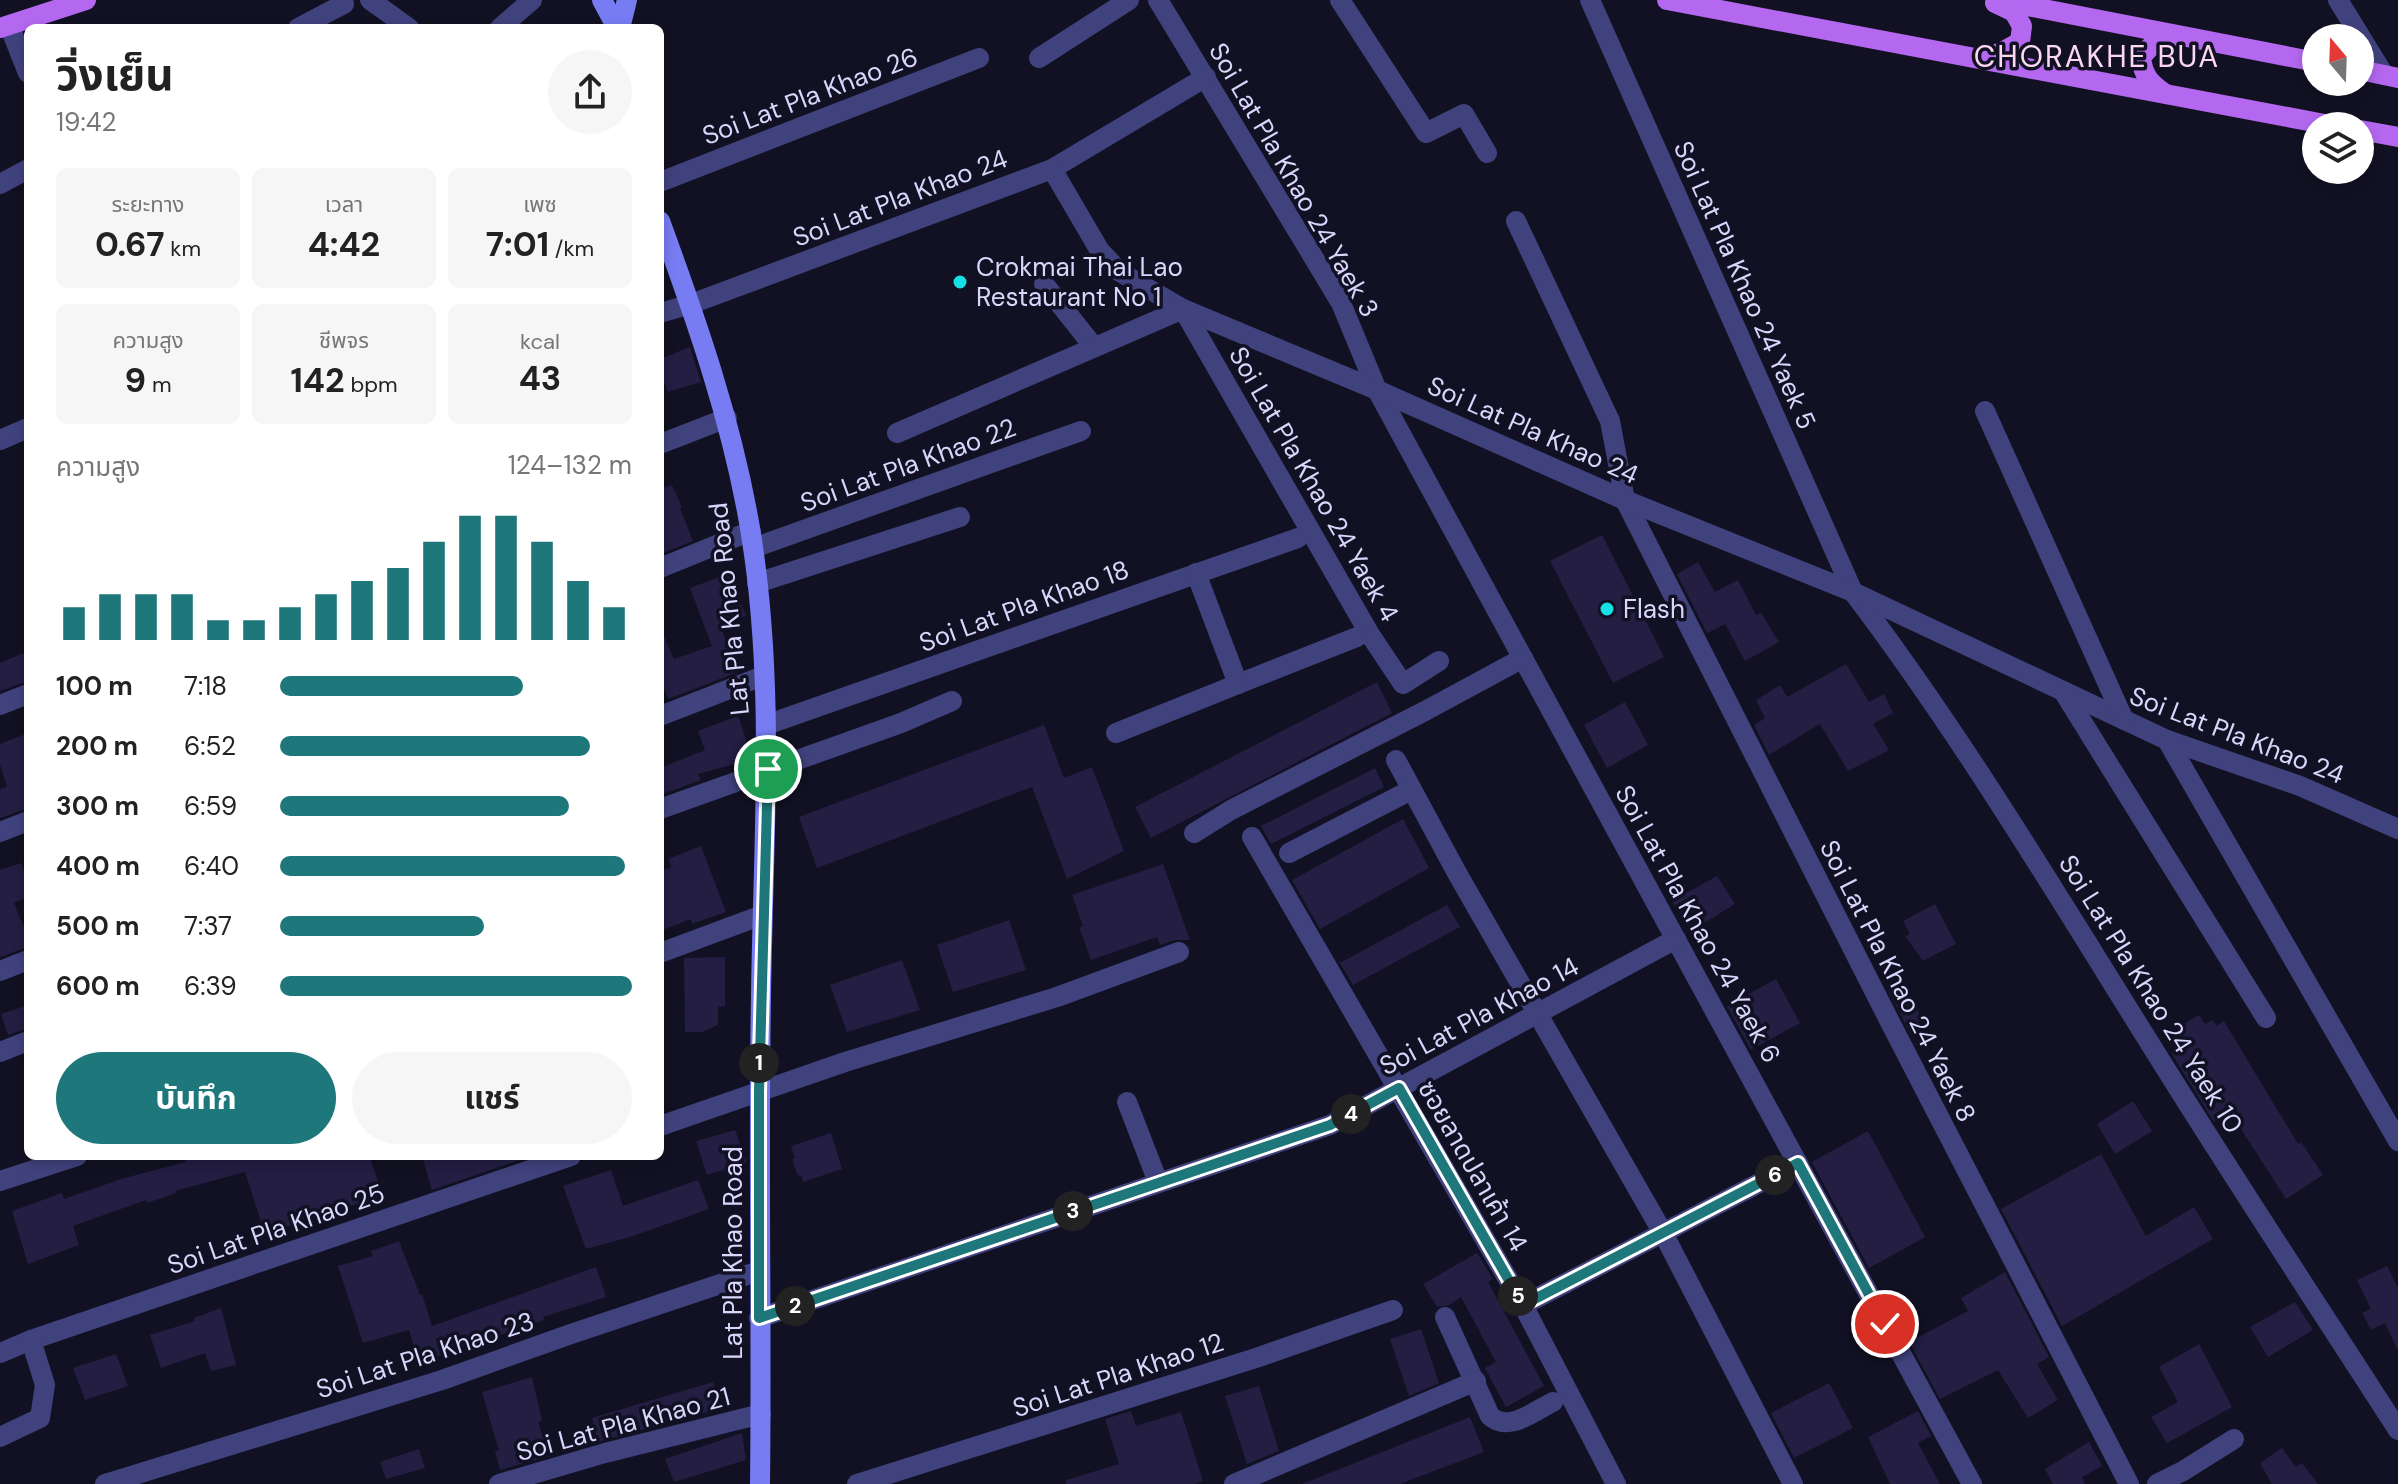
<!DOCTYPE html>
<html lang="th">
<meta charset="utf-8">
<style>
body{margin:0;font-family:"DM Sans","Noto Sans Thai",sans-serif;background:#f6f6f6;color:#222;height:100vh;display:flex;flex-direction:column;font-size:30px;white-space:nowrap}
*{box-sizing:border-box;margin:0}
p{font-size:26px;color:#767676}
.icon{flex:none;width:44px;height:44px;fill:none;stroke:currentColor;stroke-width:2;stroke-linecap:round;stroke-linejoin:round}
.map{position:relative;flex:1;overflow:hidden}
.drawer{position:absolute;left:24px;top:24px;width:640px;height:1136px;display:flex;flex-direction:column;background:#fff;border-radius:12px;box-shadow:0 4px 12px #0003}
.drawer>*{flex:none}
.needle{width:52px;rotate:341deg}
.fabs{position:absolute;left:2302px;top:24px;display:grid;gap:16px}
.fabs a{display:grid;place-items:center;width:72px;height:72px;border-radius:50%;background:#fff;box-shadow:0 4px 12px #0003;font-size:40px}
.pin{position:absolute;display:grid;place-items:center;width:68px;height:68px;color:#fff;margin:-34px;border:4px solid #fff;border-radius:50%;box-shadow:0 2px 8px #0007}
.km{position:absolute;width:40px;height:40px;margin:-20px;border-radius:50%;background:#222;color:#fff;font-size:22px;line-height:40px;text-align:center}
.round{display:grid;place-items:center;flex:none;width:84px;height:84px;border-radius:42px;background:#f6f6f6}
.head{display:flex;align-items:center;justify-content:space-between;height:136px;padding:0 32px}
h1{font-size:44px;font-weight:700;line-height:60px}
.stats{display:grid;grid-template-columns:repeat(3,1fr);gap:12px;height:136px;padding:8px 32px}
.stats div{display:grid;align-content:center;border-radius:12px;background:#f6f6f6;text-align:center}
.stats b{font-size:34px;font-weight:700}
.stats small{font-size:22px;font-weight:400}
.stats p{font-size:22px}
.chart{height:224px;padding:16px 32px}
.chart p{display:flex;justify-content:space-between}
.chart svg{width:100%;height:144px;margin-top:8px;stroke:#1d777b;stroke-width:6}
.button{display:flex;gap:16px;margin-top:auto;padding:16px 32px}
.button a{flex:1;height:92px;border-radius:48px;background:#1d777b;color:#fff;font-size:32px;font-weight:700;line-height:92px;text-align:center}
.button a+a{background:#f6f6f6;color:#222}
ul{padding:0 32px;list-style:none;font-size:26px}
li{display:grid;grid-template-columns:128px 96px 1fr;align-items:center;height:60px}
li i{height:20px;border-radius:10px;background:#1d777b}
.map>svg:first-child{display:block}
.building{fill:#231e42}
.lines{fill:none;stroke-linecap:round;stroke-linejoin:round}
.street{stroke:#40427d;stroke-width:20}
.secondary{stroke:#777cf2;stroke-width:20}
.primary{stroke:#b468f0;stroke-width:20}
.route-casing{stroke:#fff;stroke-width:16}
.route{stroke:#1d777b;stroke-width:10}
.poi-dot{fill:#16e0e7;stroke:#121123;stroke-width:3}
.labels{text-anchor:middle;stroke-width:7;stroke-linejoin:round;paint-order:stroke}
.street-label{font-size:26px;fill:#d8d6fb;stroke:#121123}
.poi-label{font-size:26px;fill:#d8d6fb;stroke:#121123;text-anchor:start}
.quarter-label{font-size:30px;letter-spacing:2px;fill:#fbd8f1;stroke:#121123}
</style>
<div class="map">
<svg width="2398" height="1484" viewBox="0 0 2398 1484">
<rect width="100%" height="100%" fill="#121123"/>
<g class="building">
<polygon points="690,347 701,382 668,392 660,373 660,359"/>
<polygon points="672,485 682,507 680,508 693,541 660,554 660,489"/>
<polygon points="1602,535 1664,657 1613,683 1550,561"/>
<polygon points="1698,562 1715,592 1738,580 1756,615 1761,613 1779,642 1745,661 1725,624 1707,633 1677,574"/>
<polygon points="728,574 746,616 720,625 738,672 668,699 660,678 660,627 674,659 712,646 690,588"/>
<polygon points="23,653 28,665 28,681 0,691 0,663"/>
<polygon points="1846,664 1869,702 1884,694 1893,713 1873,724 1889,750 1848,771 1820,724 1769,755 1754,725 1765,718 1756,700 1780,685 1787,697"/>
<polygon points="1377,682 1392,713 1151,838 1135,807"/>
<polygon points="1625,702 1648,745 1607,768 1584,725"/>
<polygon points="738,716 753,759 698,774 701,780 660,795 660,768 705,750 698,731"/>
<polygon points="1044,725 1064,778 1092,767 1124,851 1067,879 1032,787 817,868 799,817"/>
<polygon points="28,733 28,808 0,818 0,789 7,787 0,764 0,744"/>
<polygon points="1375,768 1384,787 1271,844 1261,826"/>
<polygon points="1403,819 1429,868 1320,929 1292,880"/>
<polygon points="701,846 726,912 692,924 691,919 660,931 660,871 671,867 668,859"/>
<polygon points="21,863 28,882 28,897 14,903 28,937 28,947 0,957 0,870"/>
<polygon points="1163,864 1190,940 1175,940 1160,945 1157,937 1091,960 1079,927 1083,926 1072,895"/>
<polygon points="1717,876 1735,904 1691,931 1672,901"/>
<polygon points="1935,904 1956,944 1923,961 1905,936 1910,934 1903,921"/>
<polygon points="1447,905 1460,927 1353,985 1340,963"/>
<polygon points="1009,920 1026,970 953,992 937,945"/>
<polygon points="725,957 725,1006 718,1007 718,1025 702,1032 685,1032 684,958"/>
<polygon points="902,960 920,1010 847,1032 830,985"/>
<polygon points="1776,979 1800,1023 1751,1050 1727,1006"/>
<polygon points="1902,984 1926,1026 1911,1035 1889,992"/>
<polygon points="28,1005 28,1028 8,1035 1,1014"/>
<polygon points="2199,1015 2205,1024 2213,1020 2216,1026 2224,1021 2298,1144 2301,1142 2323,1175 2286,1199 2230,1112 2214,1122 2172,1054 2181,1049 2178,1044 2182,1041 2175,1029"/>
<polygon points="2133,1101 2152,1131 2115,1154 2097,1124"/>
<polygon points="735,1130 747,1163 707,1175 696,1141"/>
<polygon points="1868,1131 1925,1237 1869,1268 1812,1162"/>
<polygon points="831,1133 842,1169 803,1182 801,1175 798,1176 792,1159 795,1158 791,1146"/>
<polygon points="2101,1154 2146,1236 2194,1207 2213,1239 2062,1326 2001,1209"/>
<polygon points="193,1156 369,1156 383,1195 265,1234 245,1172 175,1191 176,1193 147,1203 146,1200 73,1226 79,1245 28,1264 12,1211 62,1193 64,1199 121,1179 186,1162 185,1159"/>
<polygon points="422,1156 531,1156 432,1190"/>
<polygon points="611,1170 623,1206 698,1180 709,1209 633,1236 586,1249 563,1186"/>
<polygon points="399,1241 420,1295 422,1294 432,1326 596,1267 606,1297 543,1317 544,1320 419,1363 409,1330 363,1343 338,1266 373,1256 371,1251"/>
<polygon points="1477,1253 1493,1279 1488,1282 1544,1386 1506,1407 1485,1368 1496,1362 1461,1297 1449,1305 1437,1307 1423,1284"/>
<polygon points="2387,1266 2398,1288 2398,1351 2385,1323 2371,1330 2362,1313 2371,1309 2357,1280"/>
<polygon points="2005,1272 2049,1357 2037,1364 2058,1400 2028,1418 1998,1370 1940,1399 1909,1342 1968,1311 1961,1298"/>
<polygon points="2295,1302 2313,1330 2268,1357 2250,1327"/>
<polygon points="221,1308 236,1365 211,1371 205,1353 161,1368 150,1335 195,1321 194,1318"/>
<polygon points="1421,1329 1439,1383 1409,1396 1390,1339"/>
<polygon points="2199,1344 2232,1407 2167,1443 2151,1417 2178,1402 2159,1367"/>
<polygon points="116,1354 128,1386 85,1400 73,1368"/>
<polygon points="532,1377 542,1421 538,1422 549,1456 500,1470 495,1451 499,1451 482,1392"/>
<polygon points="713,1382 721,1408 598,1442 592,1418"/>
<polygon points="1829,1383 1853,1428 1794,1458 1771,1413"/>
<polygon points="1259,1386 1279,1451 1247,1464 1225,1396"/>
<polygon points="1131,1411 1136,1426 1181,1412 1203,1481 1194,1484 1066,1484 1066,1480 1119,1464 1105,1419"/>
<polygon points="1918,1411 1931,1436 1918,1443 1940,1484 1890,1484 1868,1437"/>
<polygon points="1470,1417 1484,1452 1400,1484 1302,1484"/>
<polygon points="742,1433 746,1460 674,1482 665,1459"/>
<polygon points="2089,1442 2102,1466 2082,1477 2085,1484 2053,1484 2045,1469"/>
<polygon points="2282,1448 2296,1467 2302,1463 2318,1484 2272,1484 2260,1463"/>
<polygon points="419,1449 425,1468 386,1479 380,1462"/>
</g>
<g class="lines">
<g class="street">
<polyline points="370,0 409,28"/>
<polyline points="1158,0 1341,303 1377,390 1972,1484"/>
<polyline points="1340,0 1426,133 1464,114 1487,153"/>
<path d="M1590 0 1853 592C1965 740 2060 900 2159 1058 2237 1183 2318 1306 2398 1430"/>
<polyline points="2338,0 2384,75"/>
<polyline points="9,25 28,73"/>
<polyline points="298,28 344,4 343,0"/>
<polyline points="500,28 532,0"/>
<polyline points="1039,58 1129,0"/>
<polyline points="1052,169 1206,77"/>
<polyline points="660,182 979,58"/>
<polyline points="0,184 28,169"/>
<polyline points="1516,221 1610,421 1625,500 1892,1026 2129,1484"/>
<polyline points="1044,284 1094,347"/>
<polyline points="660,313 691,304 1052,169 1100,251 1120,272 1183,309 1377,390 1625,500 1853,592 2167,740 2300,786 2398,829"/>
<polyline points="1985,411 2124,720"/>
<polyline points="897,433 1183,309 1369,633 1403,684 1439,661"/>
<polyline points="0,440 28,428"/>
<polyline points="660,444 727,418"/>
<polyline points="753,548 1081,431"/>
<polyline points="660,568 751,531"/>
<polyline points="757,583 960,517"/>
<polyline points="1238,684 1357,637"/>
<polyline points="2063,691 2266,1018"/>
<polyline points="0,705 28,694"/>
<polyline points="660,716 763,676"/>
<polyline points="766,725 1298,538"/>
<polyline points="1116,733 1238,684 1196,573"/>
<polyline points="2167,740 2398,1141"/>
<polyline points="1396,760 1457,873 1663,1233 1793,1484"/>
<polyline points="660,809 901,723 952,701"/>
<polyline points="0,832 28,821"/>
<polyline points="1194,833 1231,810 1425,711 1523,658"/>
<polyline points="1252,837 1523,1305 1616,1484"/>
<polyline points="1289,853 1411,790"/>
<polyline points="660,953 762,915"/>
<polyline points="0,971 28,960"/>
<polyline points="0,1052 28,1041"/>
<polyline points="1127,1102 1158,1182"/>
<polyline points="660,1126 845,1062 1057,997 1179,952"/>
<polyline points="0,1181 77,1156"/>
<polyline points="1523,1305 1798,1163"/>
<path d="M1445 1317 1490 1416C1509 1433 1534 1411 1553 1402"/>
<polyline points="759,1318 1330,1125 1676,939"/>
<polyline points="0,1353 31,1340 571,1156"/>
<polyline points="0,1437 40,1418 45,1385 31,1340"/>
<polyline points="105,1484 442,1380 571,1334 759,1271"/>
<polyline points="499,1484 605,1453 761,1414"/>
<polyline points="857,1484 1259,1357 1393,1310"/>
<polyline points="1234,1484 1476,1381"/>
<polyline points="2157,1484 2183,1471 2234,1439"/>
</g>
<g class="secondary">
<polyline points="602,0 617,28"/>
<polyline points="620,28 627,0"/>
<path d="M660 221C697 322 732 422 750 528 776 683 763 840 761 996 758 1159 762 1321 760 1484"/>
</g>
<g class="primary">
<polyline points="1667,0 2335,126"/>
<polyline points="1997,0 2316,62"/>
<polyline points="0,28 86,0"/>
<polyline points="1980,57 2000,53 2020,42 2022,26 2014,12 1995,3"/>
<polyline points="2360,70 2398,78"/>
<path d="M2164 93C2150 83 2143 76 2141 57L2153 44 2177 38"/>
<polyline points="2360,130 2398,137"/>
</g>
</g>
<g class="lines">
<g class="route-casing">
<polyline id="route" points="768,769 759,1092 759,1318 1330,1125 1399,1088 1523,1305 1798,1163 1885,1324"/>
</g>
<use href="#route" class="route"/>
</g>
<g class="poi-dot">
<circle cx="960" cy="282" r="8"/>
<circle cx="1607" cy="609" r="8"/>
</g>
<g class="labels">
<g class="street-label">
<text transform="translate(810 96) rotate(-21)" y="9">Soi Lat Pla Khao 26</text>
<text transform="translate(1294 180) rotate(60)" y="9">Soi Lat Pla Khao 24 Yaek 3</text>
<text transform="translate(900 198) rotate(-21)" y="9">Soi Lat Pla Khao 24</text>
<text transform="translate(1745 285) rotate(66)" y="9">Soi Lat Pla Khao 24 Yaek 5</text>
<text transform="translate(1533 430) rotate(24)" y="9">Soi Lat Pla Khao 24</text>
<text transform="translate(908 465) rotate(-20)" y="9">Soi Lat Pla Khao 22</text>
<text transform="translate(1314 484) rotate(60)" y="9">Soi Lat Pla Khao 24 Yaek 4</text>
<text transform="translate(1024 606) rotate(-20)" y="9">Soi Lat Pla Khao 18</text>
<text transform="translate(729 609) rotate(-96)" y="9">Lat Pla Khao Road</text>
<text transform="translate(2237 735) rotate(21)" y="9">Soi Lat Pla Khao 24</text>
<text transform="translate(1698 924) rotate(61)" y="9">Soi Lat Pla Khao 24 Yaek 6</text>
<text transform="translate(1898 981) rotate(63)" y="9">Soi Lat Pla Khao 24 Yaek 8</text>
<text transform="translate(2151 994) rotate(58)" y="9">Soi Lat Pla Khao 24 Yaek 10</text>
<text transform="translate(1479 1016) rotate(-28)" y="9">Soi Lat Pla Khao 14</text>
<text transform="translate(1473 1166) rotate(60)" y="9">ซอยลาดปลาเค้า 14</text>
<text transform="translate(276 1229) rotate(-19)" y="9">Soi Lat Pla Khao 25</text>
<text transform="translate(733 1253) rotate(-90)" y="9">Lat Pla Khao Road</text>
<text transform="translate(425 1355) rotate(-18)" y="9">Soi Lat Pla Khao 23</text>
<text transform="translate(1118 1375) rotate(-18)" y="9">Soi Lat Pla Khao 12</text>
<text transform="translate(623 1424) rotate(-15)" y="9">Soi Lat Pla Khao 21</text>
</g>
<g class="poi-label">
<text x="976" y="276">Crokmai Thai Lao<tspan x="976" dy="30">Restaurant No 1</tspan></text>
<text x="1623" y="618">Flash</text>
</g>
<g class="quarter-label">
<text x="2097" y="67">CHORAKHE BUA</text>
</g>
</g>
</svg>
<div class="fabs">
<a><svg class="needle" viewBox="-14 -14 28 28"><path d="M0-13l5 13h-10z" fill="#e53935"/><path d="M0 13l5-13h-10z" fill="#767676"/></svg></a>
<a><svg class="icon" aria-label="layers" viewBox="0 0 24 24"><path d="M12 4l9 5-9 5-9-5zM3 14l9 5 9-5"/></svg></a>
</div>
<div class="pin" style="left:768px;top:769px;background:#1e9e55"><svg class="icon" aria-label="arrive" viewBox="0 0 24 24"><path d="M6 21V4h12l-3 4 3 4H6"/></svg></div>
<div class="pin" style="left:1885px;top:1324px;background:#d93025"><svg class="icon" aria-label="check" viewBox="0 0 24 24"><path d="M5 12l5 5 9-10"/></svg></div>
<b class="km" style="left:759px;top:1063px">1</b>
<b class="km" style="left:795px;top:1306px">2</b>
<b class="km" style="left:1073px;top:1211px">3</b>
<b class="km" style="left:1351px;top:1114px">4</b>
<b class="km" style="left:1518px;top:1296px">5</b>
<b class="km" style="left:1775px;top:1175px">6</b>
<section class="drawer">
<div class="head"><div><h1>วิ่งเย็น</h1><p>19:42</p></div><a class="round"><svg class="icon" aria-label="share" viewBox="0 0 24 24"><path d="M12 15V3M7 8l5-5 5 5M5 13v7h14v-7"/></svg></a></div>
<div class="stats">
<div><p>ระยะทาง</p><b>0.67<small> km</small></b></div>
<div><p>เวลา</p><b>4:42</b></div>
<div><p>เพซ</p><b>7:01<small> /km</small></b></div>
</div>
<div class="stats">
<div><p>ความสูง</p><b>9<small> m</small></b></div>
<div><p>ชีพจร</p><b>142<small> bpm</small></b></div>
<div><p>kcal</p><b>43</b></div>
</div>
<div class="chart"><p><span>ความสูง</span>124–132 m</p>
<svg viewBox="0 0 160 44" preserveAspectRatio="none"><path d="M5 44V34M15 44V30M25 44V30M35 44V30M45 44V38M55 44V38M65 44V34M75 44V30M85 44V26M95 44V22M105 44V14M115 44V6M125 44V6M135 44V14M145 44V26M155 44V34"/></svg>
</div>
<ul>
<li><b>100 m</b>7:18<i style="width:69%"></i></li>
<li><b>200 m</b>6:52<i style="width:88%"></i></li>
<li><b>300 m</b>6:59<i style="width:82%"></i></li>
<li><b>400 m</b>6:40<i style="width:98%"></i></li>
<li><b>500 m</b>7:37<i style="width:58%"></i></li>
<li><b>600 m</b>6:39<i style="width:100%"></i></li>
</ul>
<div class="button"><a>บันทึก</a><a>แชร์</a></div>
</section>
</div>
